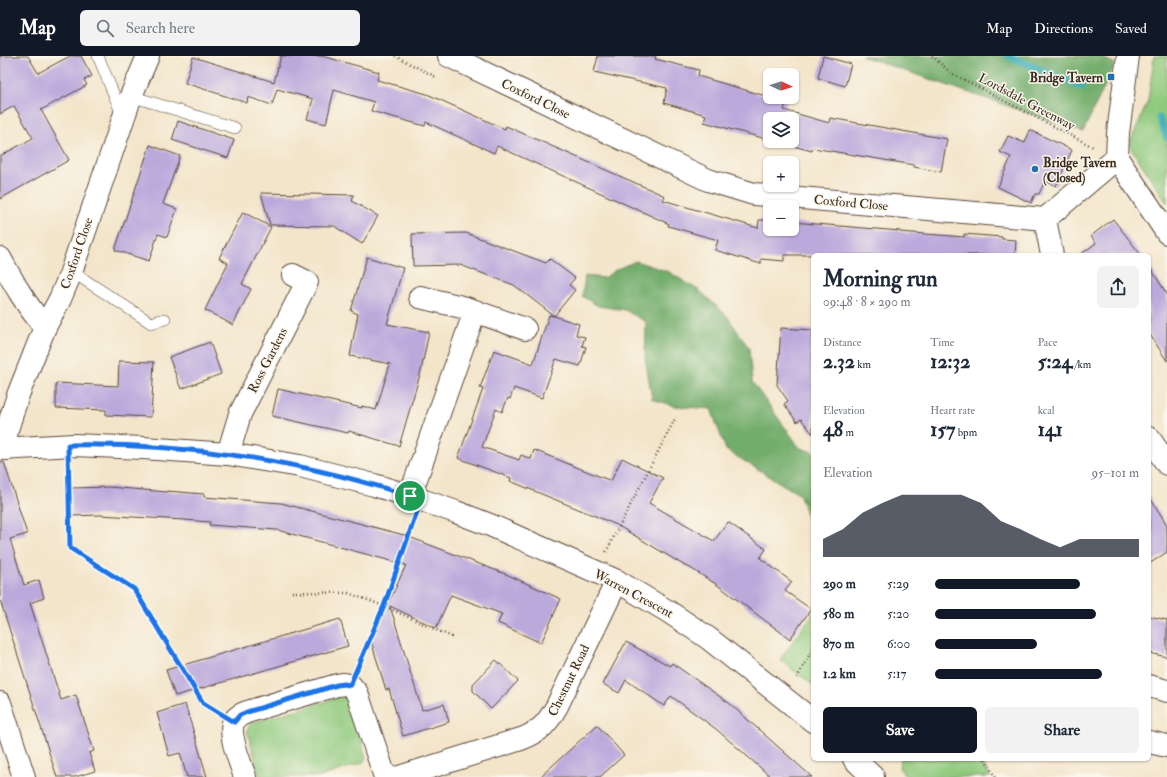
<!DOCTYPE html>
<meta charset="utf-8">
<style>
body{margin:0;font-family:"IM FELL Double Pica",serif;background:#f2f2f3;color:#1f2937;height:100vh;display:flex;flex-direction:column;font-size:15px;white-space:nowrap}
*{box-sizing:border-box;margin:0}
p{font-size:13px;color:#747a83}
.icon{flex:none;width:22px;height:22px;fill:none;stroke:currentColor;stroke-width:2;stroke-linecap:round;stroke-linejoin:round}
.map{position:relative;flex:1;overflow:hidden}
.panel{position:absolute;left:811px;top:197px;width:340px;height:508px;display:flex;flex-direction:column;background:#fff;border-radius:6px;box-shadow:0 1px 3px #0004}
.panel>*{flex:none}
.needle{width:26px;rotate:94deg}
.buttons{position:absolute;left:763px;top:12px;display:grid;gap:8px}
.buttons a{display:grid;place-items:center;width:36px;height:36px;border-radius:6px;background:#fff;box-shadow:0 1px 3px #0004;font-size:20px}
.pin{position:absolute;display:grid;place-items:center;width:34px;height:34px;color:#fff;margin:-17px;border:2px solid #fff;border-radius:50%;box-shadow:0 1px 4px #0007}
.round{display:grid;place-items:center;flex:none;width:42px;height:42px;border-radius:6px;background:#f2f2f3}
.head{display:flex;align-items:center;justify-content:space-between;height:68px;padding:0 12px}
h1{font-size:22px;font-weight:700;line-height:30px}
.stats{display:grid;grid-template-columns:repeat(3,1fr);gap:6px;height:68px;padding:4px 12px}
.stats div{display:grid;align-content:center}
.stats b{font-size:20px;font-weight:700}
.stats small{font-size:11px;font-weight:400}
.stats p{font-size:11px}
.chart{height:112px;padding:8px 12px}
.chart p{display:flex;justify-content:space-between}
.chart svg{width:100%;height:72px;margin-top:4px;fill:#111827;opacity:.7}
.action{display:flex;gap:8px;margin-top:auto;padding:8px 12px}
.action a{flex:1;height:46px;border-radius:6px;background:#111827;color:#fff;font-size:16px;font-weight:700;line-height:46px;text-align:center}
.action a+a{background:#f2f2f3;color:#1f2937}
ul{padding:0 12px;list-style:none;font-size:13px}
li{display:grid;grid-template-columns:64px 48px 1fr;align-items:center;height:30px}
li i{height:10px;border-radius:5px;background:#111827}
header{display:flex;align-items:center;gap:24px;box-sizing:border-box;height:56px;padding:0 20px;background:#111827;color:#fff}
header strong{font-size:19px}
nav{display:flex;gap:22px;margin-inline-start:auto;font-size:14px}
.search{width:280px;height:36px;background:#f2f2f3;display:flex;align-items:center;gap:10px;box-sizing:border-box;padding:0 14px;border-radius:6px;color:#747a83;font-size:15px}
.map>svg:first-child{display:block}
.green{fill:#8fc97d;stroke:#657a4e}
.forest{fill:#73ad6c;stroke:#576c45}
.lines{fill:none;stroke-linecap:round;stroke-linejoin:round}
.stream{stroke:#40b0b9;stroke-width:7}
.building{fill:#bba9dc}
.lane-casing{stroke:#574638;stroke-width:12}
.street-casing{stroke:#574638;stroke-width:24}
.secondary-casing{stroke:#574638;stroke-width:24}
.path{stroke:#574638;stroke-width:2.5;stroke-dasharray:1 3;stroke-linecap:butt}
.lane{stroke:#fff;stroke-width:11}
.street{stroke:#fff;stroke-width:22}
.secondary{stroke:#fff;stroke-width:22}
.route-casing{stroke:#fff;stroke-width:8}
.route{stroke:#1a73e8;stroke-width:5}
.poi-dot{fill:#1f6fb2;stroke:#fbf7ec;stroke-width:1.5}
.labels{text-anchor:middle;stroke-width:3;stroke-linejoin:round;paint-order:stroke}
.poi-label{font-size:13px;font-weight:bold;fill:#3b2a1e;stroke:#fbf7ec;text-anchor:end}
.street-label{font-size:13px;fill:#3b2a1e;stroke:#fbf7ec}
</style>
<header>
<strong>Map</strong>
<div class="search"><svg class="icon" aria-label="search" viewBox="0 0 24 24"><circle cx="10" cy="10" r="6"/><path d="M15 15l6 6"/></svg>Search here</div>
<nav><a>Map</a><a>Directions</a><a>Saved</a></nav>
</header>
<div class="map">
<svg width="1167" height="721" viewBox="0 0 1167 721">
<rect width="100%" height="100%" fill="#fbf7ec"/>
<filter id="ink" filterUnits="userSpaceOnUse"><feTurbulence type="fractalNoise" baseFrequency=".025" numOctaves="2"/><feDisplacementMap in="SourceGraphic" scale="8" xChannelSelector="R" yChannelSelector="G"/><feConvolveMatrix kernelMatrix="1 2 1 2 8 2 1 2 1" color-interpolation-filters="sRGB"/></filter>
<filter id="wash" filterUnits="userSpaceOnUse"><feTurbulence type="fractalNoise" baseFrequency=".012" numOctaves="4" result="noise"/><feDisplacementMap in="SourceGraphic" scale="16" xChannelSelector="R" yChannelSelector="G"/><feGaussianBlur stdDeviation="0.9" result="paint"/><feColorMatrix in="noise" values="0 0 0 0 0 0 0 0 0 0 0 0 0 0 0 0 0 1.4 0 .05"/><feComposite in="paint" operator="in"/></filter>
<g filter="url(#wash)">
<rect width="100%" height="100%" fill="#f3e5ca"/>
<g class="green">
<polygon points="1154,0 1167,0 1167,147 1129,89 1148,45"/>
<polygon points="800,440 813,457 813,479"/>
<polygon points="813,557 813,629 780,604"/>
<polygon points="344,640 352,648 366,702 362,707 320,721 260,721 247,674 251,667"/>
<polygon points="901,703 981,703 990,721 907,721 899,712"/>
</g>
<g class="forest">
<polygon points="862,0 1099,0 1115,8 1083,76"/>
<polygon points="636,205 669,216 700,235 727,260 749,292 752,326 800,392 813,396 813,457 800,439 726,394 711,353 674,350 652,343 645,301 646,266 625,254 598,250 582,240 585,220 604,222 617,213"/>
</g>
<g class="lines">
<g class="stream">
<polyline points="1008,0 1082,31"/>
<polyline points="1159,62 1167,82"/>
</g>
</g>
<g id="blocks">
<g class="building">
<polygon points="0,0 28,0 38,17 70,0 81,0 92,20 84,24 87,29 41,54 69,104 0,143 0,100 33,82 14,50 0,58"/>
<polygon points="281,0 322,0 379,16 377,24 427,38 505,73 506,70 665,140 663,144 758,172 759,164 770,164 770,173 792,173 792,166 900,175 900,176 964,181 964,178 1002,181 1002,183 1016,184 1015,199 784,199 784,205 761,203 761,208 715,194 718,184 668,170 669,168 497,90 494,97 426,66 425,70 371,55 374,46 334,34 326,68 307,63 313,43 277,33 272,49 248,41 247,47 185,27 193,1 274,26"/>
<polygon points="598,0 656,0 655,3 699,14 698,20 769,41 788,41 784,54 829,67 830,62 947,83 941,116 914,111 914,109 813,92 812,95 774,85 792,85 792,63 770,63 770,84 704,66 706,59 664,47 667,32 594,16"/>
<polygon points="823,0 851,8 845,30 818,22"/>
<polygon points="178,65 234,84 228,102 172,84"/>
<polygon points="1030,74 1072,94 1056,130 1045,125 1039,138 1035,138 1031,147 998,131 1011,101 1000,96 1008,80 1025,87"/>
<polygon points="150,89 180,100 163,148 177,153 167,181 158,178 149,205 115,194"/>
<polygon points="261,137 354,139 352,145 378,160 362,188 334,170 270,169"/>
<polygon points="243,156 271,171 242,228 251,233 233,269 205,254 228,207 219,202"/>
<polygon points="1113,163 1141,199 1080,199 1096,187 1091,180"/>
<polygon points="466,177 546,207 550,203 575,222 569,229 575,234 554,260 579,268 576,279 585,281 582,290 586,291 580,310 556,303 542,342 514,332 510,343 508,342 502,356 496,353 482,391 519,404 521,399 531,403 534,394 611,425 622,402 663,422 649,447 714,485 728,466 766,493 760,502 792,526 785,535 811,553 790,583 716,528 687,510 687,511 617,469 510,425 511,422 458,402 483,333 480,332 494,294 533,308 549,259 554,260 514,229 460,209 413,210 412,178"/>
<polygon points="367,201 403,212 387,268 429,276 421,315 399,390 349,375 348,377 272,360 278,333 362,352 362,350 376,354 390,308 350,300 358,258 351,255"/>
<polygon points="1149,210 1167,238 1167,305 1149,277"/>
<polygon points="781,272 813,274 813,378 801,363 797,366 784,348 788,345 777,329"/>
<polygon points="210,286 221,318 181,333 169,301"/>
<polygon points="119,305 154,306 151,361 106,359 106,354 56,352 56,327 118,330"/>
<polygon points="4,406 27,478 10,483 24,529 39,524 44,542 30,547 61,644 76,639 94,695 89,697 95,715 75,721 57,721 0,544 0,407"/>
<polygon points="109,431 167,436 167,435 204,438 204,441 281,447 404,479 508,519 561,543 541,587 498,567 502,558 451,539 436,572 390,550 422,654 444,648 449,666 403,680 389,633 386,634 371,585 406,509 277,474 209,469 210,466 184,464 100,459 72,460 71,432"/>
<polygon points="1149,440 1167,469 1167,496 1149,508"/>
<polygon points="1149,560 1167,564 1167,601 1149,597"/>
<polygon points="340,563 348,590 175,640 166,614"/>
<polygon points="626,586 670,610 672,607 729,647 812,721 771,721 716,673 671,640 664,650 626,624 619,637 603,628"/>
<polygon points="496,604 518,625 491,653 473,635 473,628"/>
<polygon points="185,648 197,687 207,721 187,721 180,697 169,700 157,657"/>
<polygon points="597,669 624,699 600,721 540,721"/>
</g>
</g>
</g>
<g filter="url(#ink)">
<use href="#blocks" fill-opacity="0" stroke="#574638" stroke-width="1"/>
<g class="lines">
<g class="lane-casing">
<g id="lane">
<polyline points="98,0 123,61"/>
<polyline points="131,40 235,72"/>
<polyline points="71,215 151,267 165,263"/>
</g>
</g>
<g class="street-casing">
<g id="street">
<polyline points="449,0 708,124 754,138 1045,163 1117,102"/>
<polyline points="1045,163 1052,199"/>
<path d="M0 202C13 226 27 251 45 271"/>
<polyline points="420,241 466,252 525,273"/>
<polyline points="1149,382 1167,408"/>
<polyline points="0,393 74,389 143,392 228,398 300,410 374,429 410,440 456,456 490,469 617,525 669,556 708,582 813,665"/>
<polyline points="7,393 6,377 18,339 45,271 60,243 70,219 131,40 148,0"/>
<polyline points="228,398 240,358 307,226 293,219"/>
<polyline points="410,440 475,255"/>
<polyline points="1149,630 1167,635"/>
<polyline points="0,647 24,721"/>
<polyline points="1149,686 1167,690"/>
<polyline points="854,703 873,721"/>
<path d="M245 721C241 708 227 677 234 665 237 660 242 658 247 656L337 629 344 628 350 629 357 637 385 721"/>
<path d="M399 721 521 683C540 676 547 668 557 650L617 525"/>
</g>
</g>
<g class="secondary-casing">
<polyline id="secondary" points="1128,0 1118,77 1117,102 1167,177"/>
</g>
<g class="path">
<polyline points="395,0 436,21"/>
<polyline points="932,0 951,17 1095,92"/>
<polyline points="69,412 70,492 134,533 203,647 214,654"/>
<polyline points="606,496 676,361"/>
<polyline points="292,536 348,537 384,550 454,582"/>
<polyline points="359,608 384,550 413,465"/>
<polyline points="797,622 813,592"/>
<polyline points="985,703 995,721"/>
</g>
<use href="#lane" class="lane"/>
<use href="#street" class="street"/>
<use href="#secondary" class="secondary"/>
</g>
</g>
<g class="lines" filter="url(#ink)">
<g class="route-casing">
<path id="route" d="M68 389C187 387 309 405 421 444L384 550 350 629 344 628 337 629 247 656 240 659 234 666 203 647 134 533 70 492Z"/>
</g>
<use href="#route" class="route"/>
</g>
<g class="poi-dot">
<rect x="1107" y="17" width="8" height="8" rx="2"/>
<circle cx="1035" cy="113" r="4"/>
</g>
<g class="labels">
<g class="poi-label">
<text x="1103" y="26">Bridge Tavern</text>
<text x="1043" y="111" text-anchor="start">Bridge Tavern<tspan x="1043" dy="15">(Closed)</tspan></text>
</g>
<g class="street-label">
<text transform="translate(536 42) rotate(26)" y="5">Coxford Close</text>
<text transform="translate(1027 45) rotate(28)" y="5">Lordsdale Greenway</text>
<text transform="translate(851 146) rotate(5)" y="5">Coxford Close</text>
<text transform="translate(76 197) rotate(-71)" y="5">Coxford Close</text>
<text transform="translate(267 304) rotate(-63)" y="5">Ross Gardens</text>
<text transform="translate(634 537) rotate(28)" y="5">Warren Crescent</text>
<text transform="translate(568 624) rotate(-64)" y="5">Chestnut Road</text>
</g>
</g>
</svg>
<div class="buttons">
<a><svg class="needle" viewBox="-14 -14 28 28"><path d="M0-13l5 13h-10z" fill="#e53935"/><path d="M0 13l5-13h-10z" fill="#747a83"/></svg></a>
<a><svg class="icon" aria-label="layers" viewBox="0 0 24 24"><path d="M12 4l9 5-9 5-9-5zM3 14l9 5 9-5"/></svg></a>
<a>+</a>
<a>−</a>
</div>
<div class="pin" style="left:410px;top:440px;background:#1e9e55"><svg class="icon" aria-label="arrive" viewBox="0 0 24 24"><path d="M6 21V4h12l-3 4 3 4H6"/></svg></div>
<section class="panel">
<div class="head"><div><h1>Morning run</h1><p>09:48 · 8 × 290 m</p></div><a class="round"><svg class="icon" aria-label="share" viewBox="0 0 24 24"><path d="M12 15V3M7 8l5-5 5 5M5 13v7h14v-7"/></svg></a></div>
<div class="stats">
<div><p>Distance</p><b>2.32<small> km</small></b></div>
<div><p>Time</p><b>12:32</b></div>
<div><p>Pace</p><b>5:24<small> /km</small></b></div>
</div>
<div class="stats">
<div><p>Elevation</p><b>48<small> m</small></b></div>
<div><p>Heart rate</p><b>157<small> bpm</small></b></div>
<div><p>kcal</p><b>141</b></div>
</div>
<div class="chart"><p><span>Elevation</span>95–101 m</p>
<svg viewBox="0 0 160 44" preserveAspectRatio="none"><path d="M0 44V33L10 27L20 17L30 11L40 6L50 6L60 6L70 6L80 11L90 22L100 27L110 33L120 38L130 33L140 33L150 33L160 33V44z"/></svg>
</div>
<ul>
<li><b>290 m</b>5:29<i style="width:71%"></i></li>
<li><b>580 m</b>5:20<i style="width:79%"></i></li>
<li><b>870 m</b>6:00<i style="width:50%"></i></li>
<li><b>1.2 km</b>5:17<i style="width:82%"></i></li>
</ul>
<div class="action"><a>Save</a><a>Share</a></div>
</section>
</div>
